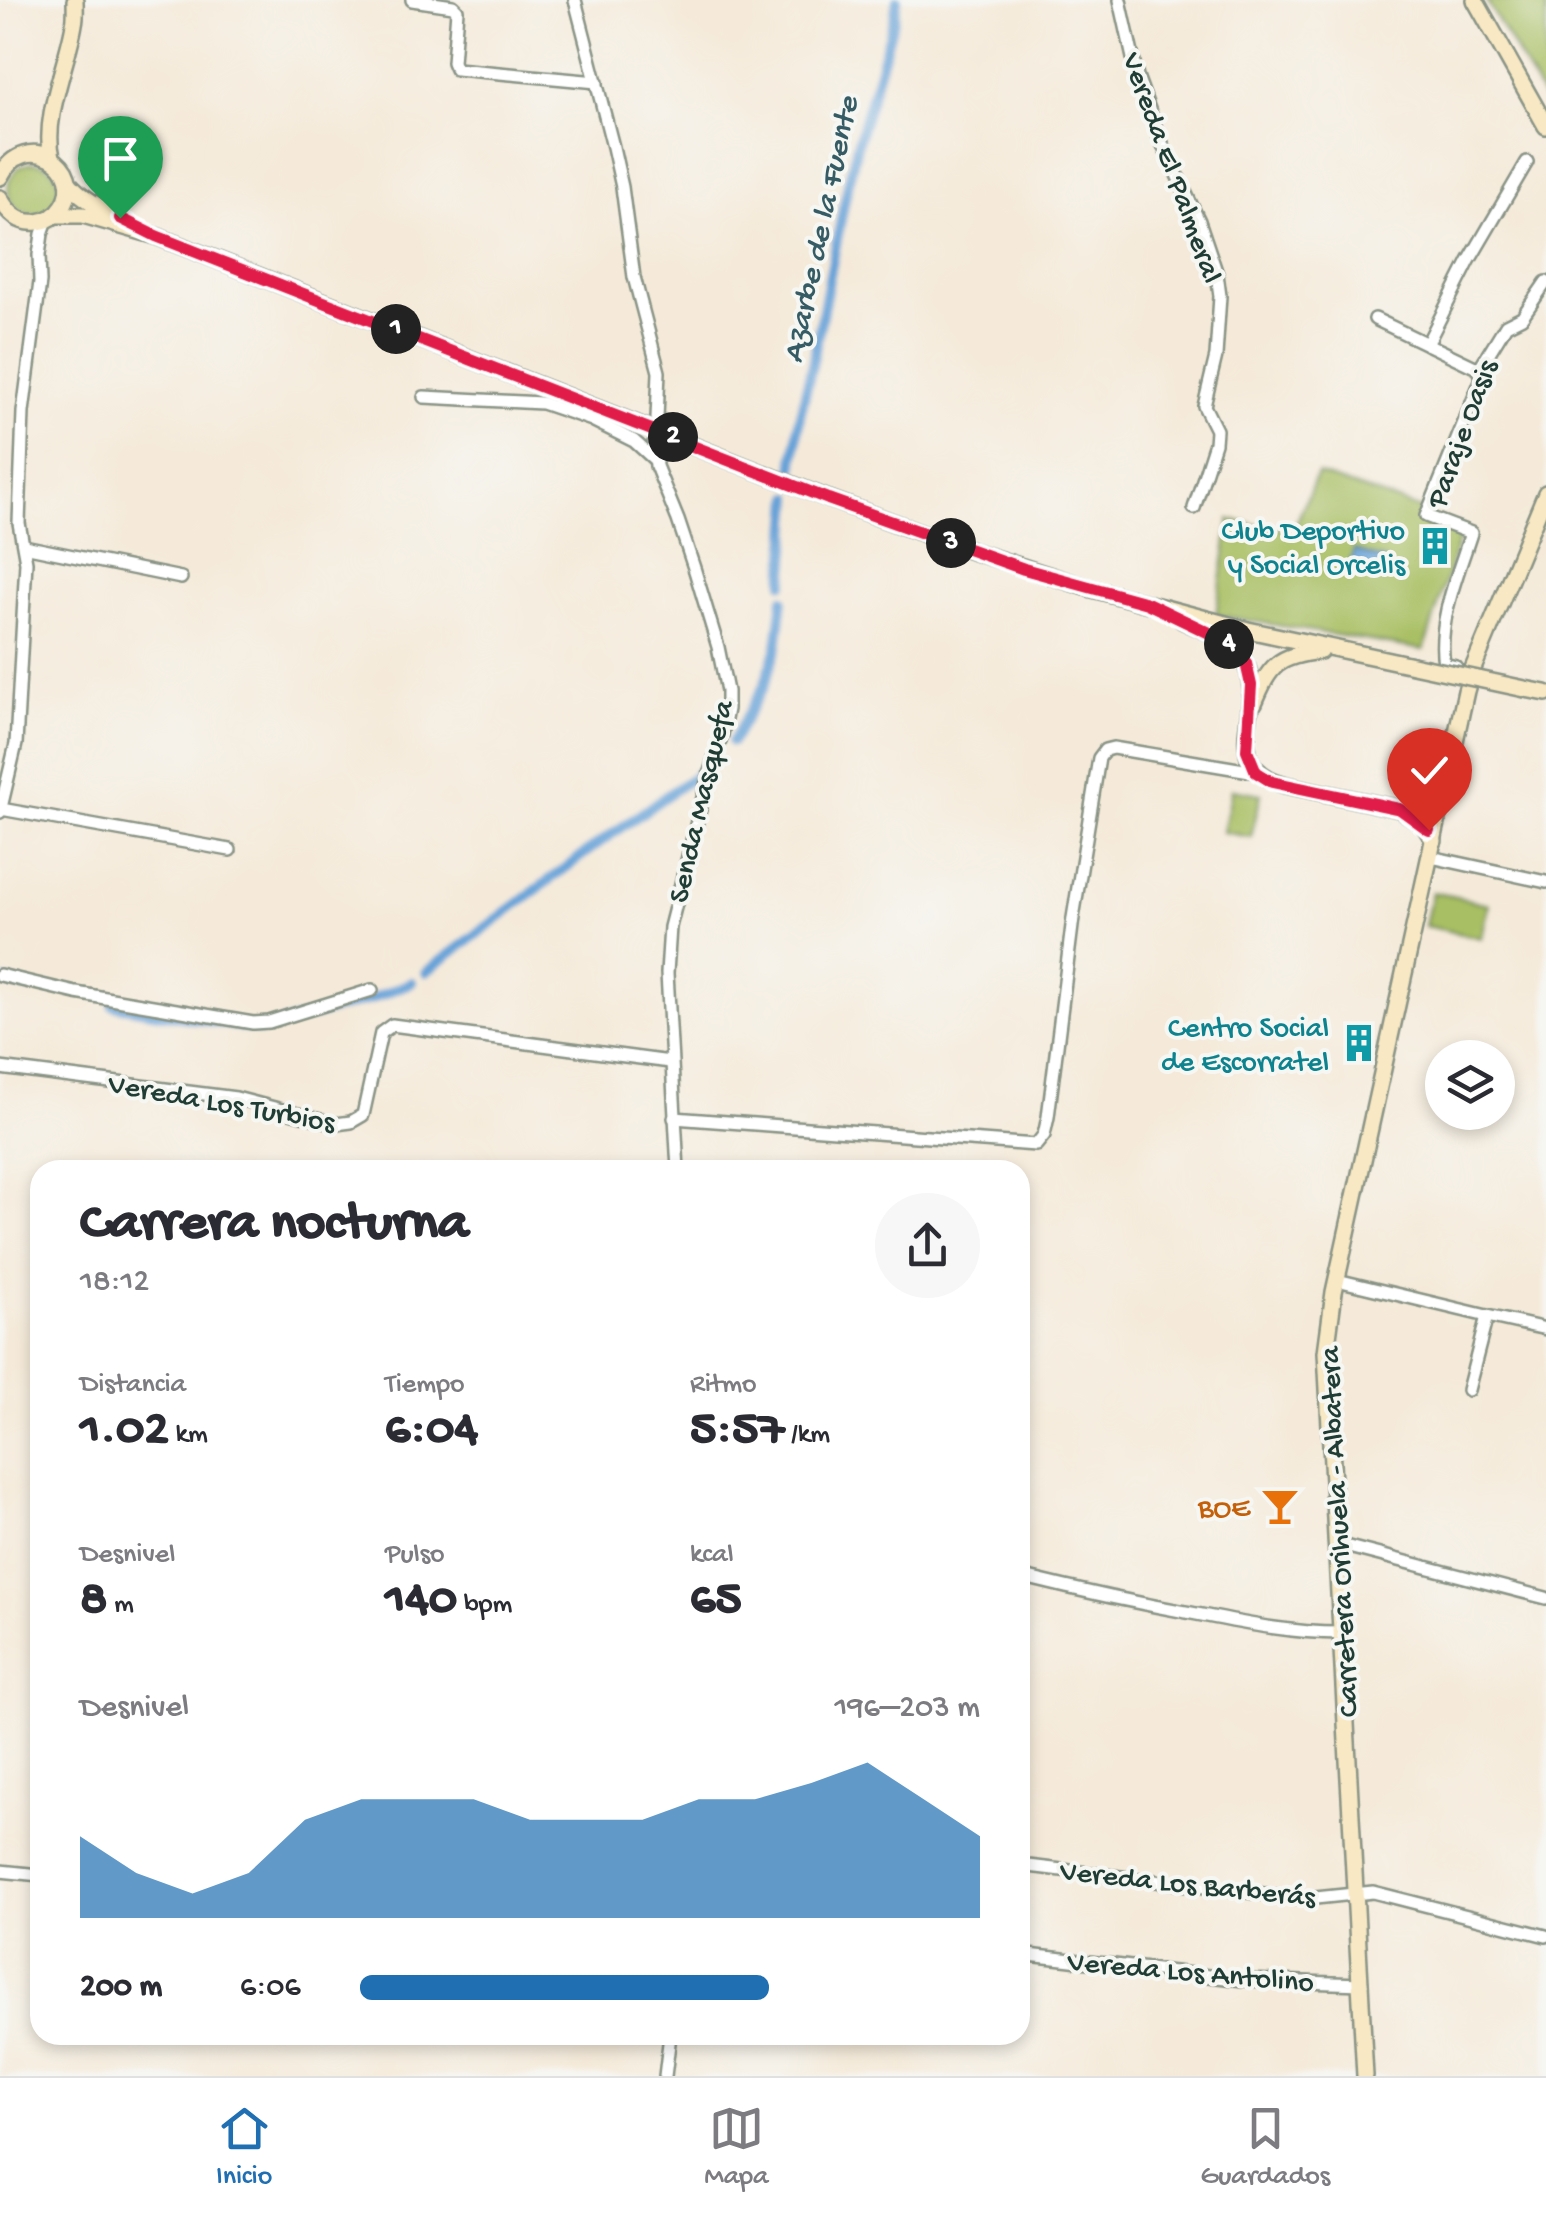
<!DOCTYPE html>
<html lang="es">
<meta charset="utf-8">
<style>
body{margin:0;font-family:"Gochi Hand",sans-serif;background:#f7f7f7;color:#2b2b33;height:100vh;display:flex;flex-direction:column;font-size:38px;white-space:nowrap}
*{box-sizing:border-box;margin:0}
p{font-size:32px;color:#7c7c81}
.icon{flex:none;width:55px;height:55px;fill:none;stroke:currentColor;stroke-width:2;stroke-linecap:round;stroke-linejoin:round}
.map{position:relative;flex:1;overflow:hidden}
.drawer{position:absolute;left:30px;top:1160px;width:1000px;height:885px;display:flex;flex-direction:column;background:#fff;border-radius:30px;box-shadow:0 5px 15px #0003}
.drawer>*{flex:none}
.buttons{position:absolute;left:1425px;top:1040px;display:grid;gap:20px}
.buttons a{display:grid;place-items:center;width:90px;height:90px;border-radius:50%;background:#fff;box-shadow:0 5px 15px #0003;font-size:50px}
.pin{position:absolute;display:grid;place-items:center;width:85px;height:85px;color:#fff;margin:-102px -42px;border-radius:50% 50% 50% 0;rotate:-45deg;box-shadow:0 0 10px #0007}
.pin .icon{rotate:45deg}
.km{position:absolute;width:50px;height:50px;margin:-25px;border-radius:50%;background:#222;color:#fff;font-size:28px;line-height:50px;text-align:center}
.round{display:grid;place-items:center;flex:none;width:105px;height:105px;border-radius:52px;background:#f7f7f7}
.summary{display:flex;align-items:center;justify-content:space-between;height:170px;padding:0 50px}
h1{font-size:55px;font-weight:800;line-height:75px}
.metrics{display:grid;grid-template-columns:repeat(3,1fr);gap:15px;height:170px;padding:10px 50px}
.metrics div{display:grid;align-content:center}
.metrics b{font-size:50px;font-weight:800}
.metrics small{font-size:28px;font-weight:400}
.metrics p{font-size:28px}
.chart{height:280px;padding:20px 50px}
.chart p{display:flex;justify-content:space-between}
.chart svg{width:100%;height:180px;margin-top:10px;fill:#1f6fb2;opacity:.7}
ul{padding:0 50px;list-style:none;font-size:32px}
li{display:grid;grid-template-columns:160px 120px 1fr;align-items:center;height:75px}
li i{height:25px;border-radius:12px;background:#1f6fb2}
.tab-bar{display:flex;justify-content:space-around;align-items:center;height:140px;border-top:2px solid #e1e1e2;background:#fff;font-size:28px;color:#7c7c81}
.tab-bar a{display:grid;justify-items:center;gap:5px}
.tab-bar .on{color:#1f6fb2}
.map>svg:first-child{display:block}
.green{fill:#a9bf64;stroke:#647e4c;stroke-width:2.5}
.water{fill:#68a3d8;stroke:#447086;stroke-width:2.5}
.lines{fill:none;stroke-linecap:round;stroke-linejoin:round}
.canal{stroke:#68a3d8;stroke-width:10}
.street-casing{stroke:#8a9486;stroke-width:16}
.secondary-casing{stroke:#8a9486;stroke-width:20}
.street{stroke:#fff;stroke-width:11}
.secondary{stroke:#f8e8c3;stroke-width:15}
.secondary-bridge-casing{stroke:#8a9486;stroke-width:20;stroke-linecap:butt}
.secondary-bridge{stroke:#f8e8c3;stroke-width:15}
.route-casing{stroke:#fff;stroke-width:20}
.route{stroke:#e11d48;stroke-width:12}
.labels{text-anchor:middle;stroke-width:8;stroke-linejoin:round;paint-order:stroke}
.street-label{font-size:30px;fill:#1f3d34;stroke:#f6f6f2}
.culture-label{font-size:30px;fill:#0d838f;stroke:#f6f6f2;text-anchor:end}
.food-label{font-size:30px;fill:#c56008;stroke:#f6f6f2;text-anchor:end}
.water-label{font-size:32px;font-style:italic;fill:#355c65;stroke:#f6f6f2}
</style>
<div class="map">
<svg width="1546" height="2076" viewBox="0 0 1546 2076">
<rect width="100%" height="100%" fill="#f6f6f2"/>
<filter id="ink" filterUnits="userSpaceOnUse"><feTurbulence type="fractalNoise" baseFrequency=".01" numOctaves="2"/><feDisplacementMap in="SourceGraphic" scale="20" xChannelSelector="R" yChannelSelector="G"/><feConvolveMatrix kernelMatrix="1 2 1 2 8 2 1 2 1" color-interpolation-filters="sRGB"/></filter>
<filter id="wash" filterUnits="userSpaceOnUse"><feTurbulence type="fractalNoise" baseFrequency=".0048" numOctaves="4" result="noise"/><feDisplacementMap in="SourceGraphic" scale="40" xChannelSelector="R" yChannelSelector="G"/><feGaussianBlur stdDeviation="2.25" result="paint"/><feColorMatrix in="noise" values="0 0 0 0 0 0 0 0 0 0 0 0 0 0 0 0 0 1.4 0 .05"/><feComposite in="paint" operator="in"/></filter>
<g filter="url(#wash)">
<rect width="100%" height="100%" fill="#f5ead9"/>
<g class="green">
<polygon points="1486,0 1546,0 1546,103"/>
<circle cx="34" cy="189" r="26"/>
<polygon points="1317,474 1421,509 1418,518 1460,535 1424,650 1216,615 1230,520 1293,531"/>
<polygon points="1232,789 1261,794 1251,837 1223,832"/>
<polygon points="1432,892 1489,904 1482,938 1425,926"/>
</g>
<polygon class="water" points="1354,550 1389,562 1383,580 1348,568"/>
<g class="lines">
<g class="canal">
<polyline points="793,470 800,415 812,365 848,184 858,141 894,20 897,0"/>
<polyline points="784,583 791,497"/>
<polyline points="732,742 764,686 777,647 783,599"/>
<polyline points="426,972 595,846 700,772"/>
<polyline points="0,981 28,987"/>
<polyline points="113,1005 261,1030 372,999 412,982"/>
</g>
</g>
</g>
<g filter="url(#ink)">
<g class="lines">
<g class="street-casing">
<g id="street">
<polyline points="412,0 453,6 457,10 453,62 456,69 597,82"/>
<polyline points="575,0 613,147 622,187 634,277 659,372 657,418"/>
<polyline points="1120,0 1137,76 1159,137 1199,221 1217,274 1220,296 1216,356 1204,406 1216,430 1215,443 1194,508"/>
<polyline points="1375,319 1479,369"/>
<polyline points="1427,344 1469,261 1527,162"/>
<polyline points="424,397 542,403 592,420 634,441 656,461"/>
<polyline points="654,443 656,466 678,520 695,571 718,647 727,691 727,709 722,735 708,778 670,927 667,973 678,1170"/>
<polyline points="24,546 181,578"/>
<path d="M1456 667 1444 664C1437 621 1458 574 1471 533L1426 516 1482 378 1479 369 1506 325 1522 317 1546 282"/>
<polyline points="1,809 230,850"/>
<polyline points="0,812 16,744 26,562 19,523 23,412 40,282 39,255 42,234 47,220"/>
<polyline points="1431,857 1546,882"/>
<polyline points="0,975 76,993 253,1023 269,1022 372,990"/>
<polyline points="0,1068 236,1098 336,1124 351,1122 363,1115 381,1033 392,1025 670,1062"/>
<polyline points="674,1118 1036,1145 1044,1135 1048,1117 1073,918 1099,758 1105,750 1113,748 1256,772"/>
<polyline points="1337,1280 1487,1316 1468,1390"/>
<polyline points="1487,1316 1546,1329"/>
<polyline points="1337,1544 1546,1598"/>
<path d="M1020 1576C1080 1591 1141 1604 1202 1615 1247 1624 1293 1633 1340 1633"/>
<polyline points="1020,1865 1306,1899 1373,1892 1546,1936"/>
<polyline points="0,1871 40,1875"/>
<polyline points="1020,1954 1243,1980 1362,1984"/>
<polyline points="665,2076 670,2035"/>
</g>
</g>
<g class="secondary-casing">
<g id="secondary">
<polyline points="1475,0 1546,126"/>
<path d="M52 157C42 119 68 62 74 24 76 16 75 8 75 0"/>
<path d="M0 177C25 127 88 166 63 206 57 215 48 221 37 222 19 224 8 213 0 198"/>
<path d="M68 182C82 199 102 208 121 219"/>
<polyline points="55,215 83,215 156,236 829,499 972,551 1089,588 1248,630 1366,655"/>
<path d="M1182 620C1201 629 1223 636 1237 651 1278 697 1208 765 1286 785L1400 809 1428 810 1439 816"/>
<polyline points="1525,689 1546,693"/>
<path d="M1254 703C1270 665 1277 656 1320 651"/>
<polyline points="1400,809 1424,825 1434,841"/>
<polyline points="1365,2076 1326,1352 1334,1292 1466,691 1472,671 1546,493"/>
</g>
</g>
<use href="#street" class="street"/>
<use href="#secondary" class="secondary"/>
<g class="secondary-bridge-casing">
<polyline id="secondary-bridge" points="1366,655 1525,689"/>
</g>
<use href="#secondary-bridge" class="secondary-bridge"/>
</g>
</g>
<g class="lines" filter="url(#ink)">
<g class="route-casing">
<polyline id="route" points="120,218 156,236 219,261 828,499 1024,569 1147,603 1220,638 1236,650 1246,663 1251,685 1247,750 1256,772 1272,782 1400,809 1429,830"/>
</g>
<use href="#route" class="route"/>
</g>
<defs>
<g id="building-bare" transform="scale(3)"><path d="M-4-6H4V6H1V3H-1V6H-4ZM-2.5-4.3h1.7v1.8h-1.7ZM.8-4.3h1.7v1.8H.8ZM-2.5-1h1.7V.8h-1.7ZM.8-1h1.7V.8H.8Z" fill="#0f9aa8" stroke="#f6f6f2" stroke-width="2.5" paint-order="stroke"/></g>
<g id="bar-bare" transform="scale(3)"><path d="M-6-5H6L.8 .8V4.5H3.5V6h-7V4.5H-.8V.8Z" fill="#e8710a" stroke="#f6f6f2" stroke-width="2.5" paint-order="stroke"/></g>
</defs>
<g fill-rule="evenodd">
<use href="#building-bare" x="1435" y="546"/>
<use href="#building-bare" x="1359" y="1043"/>
<use href="#bar-bare" x="1280" y="1506"/>
</g>
<g class="labels">
<g class="street-label">
<text transform="translate(1174 167) rotate(70)" y="10">Vereda El Palmeral</text>
<text transform="translate(1460 433) rotate(-70)" y="10">Paraje Oasis</text>
<text transform="translate(699 801) rotate(-77)" y="10">Senda Masquefa</text>
<text transform="translate(222 1101) rotate(10)" y="10">Vereda Los Turbios</text>
<text transform="translate(1337 1532) rotate(-93)" y="10">Carretera Orihuela - Albatera</text>
<text transform="translate(1188 1882) rotate(6)" y="10">Vereda Los Barberás</text>
<text transform="translate(1191 1970) rotate(5)" y="10">Vereda Los Antolino</text>
</g>
<g class="culture-label">
<text x="1405" y="539">Club Deportivo<tspan x="1405" dy="34">y Social Orcelis</tspan></text>
<text x="1329" y="1036">Centro Social<tspan x="1329" dy="34">de Escorratel</tspan></text>
</g>
<g class="food-label">
<text x="1250" y="1516">BOE</text>
</g>
<g class="water-label">
<text transform="translate(818 229) rotate(-78)" y="11">Azarbe de la Fuente</text>
</g>
</g>
</svg>
<div class="buttons">
<a><svg class="icon" aria-label="layers" viewBox="0 0 24 24"><path d="M12 4l9 5-9 5-9-5zM3 14l9 5 9-5"/></svg></a>
</div>
<div class="pin" style="left:120px;top:218px;background:#1e9e55"><svg class="icon" aria-label="arrive" viewBox="0 0 24 24"><path d="M6 21V4h12l-3 4 3 4H6"/></svg></div>
<div class="pin" style="left:1429px;top:830px;background:#d93025"><svg class="icon" aria-label="check" viewBox="0 0 24 24"><path d="M5 12l5 5 9-10"/></svg></div>
<b class="km" style="left:396px;top:329px">1</b>
<b class="km" style="left:673px;top:437px">2</b>
<b class="km" style="left:951px;top:543px">3</b>
<b class="km" style="left:1229px;top:644px">4</b>
<section class="drawer">
<div class="summary"><div><h1>Carrera nocturna</h1><p>18:12</p></div><a class="round"><svg class="icon" aria-label="share" viewBox="0 0 24 24"><path d="M12 15V3M7 8l5-5 5 5M5 13v7h14v-7"/></svg></a></div>
<div class="metrics">
<div><p>Distancia</p><b>1.02<small> km</small></b></div>
<div><p>Tiempo</p><b>6:04</b></div>
<div><p>Ritmo</p><b>5:57<small> /km</small></b></div>
</div>
<div class="metrics">
<div><p>Desnivel</p><b>8<small> m</small></b></div>
<div><p>Pulso</p><b>140<small> bpm</small></b></div>
<div><p>kcal</p><b>65</b></div>
</div>
<div class="chart"><p><span>Desnivel</span>196–203 m</p>
<svg viewBox="0 0 160 44" preserveAspectRatio="none"><path d="M0 44V24L10 33L20 38L30 33L40 20L50 15L60 15L70 15L80 20L90 20L100 20L110 15L120 15L130 11L140 6L150 15L160 24V44z"/></svg>
</div>
<ul>
<li><b>200 m</b>6:06<i style="width:66%"></i></li>
</ul>
</section>
</div>
<nav class="tab-bar">
<a class="on"><svg class="icon" aria-label="home" viewBox="0 0 24 24"><path d="M3 11l9-7 9 7M6 9v11h12V9"/></svg>Inicio</a>
<a><svg class="icon" aria-label="map" viewBox="0 0 24 24"><path d="M3 6l6-2 6 2 6-2v14l-6 2-6-2-6 2zM9 4v14M15 6v14"/></svg>Mapa</a>
<a><svg class="icon" aria-label="saved" viewBox="0 0 24 24"><path d="M7 4h10v16l-5-4-5 4z"/></svg>Guardados</a>
</nav>
